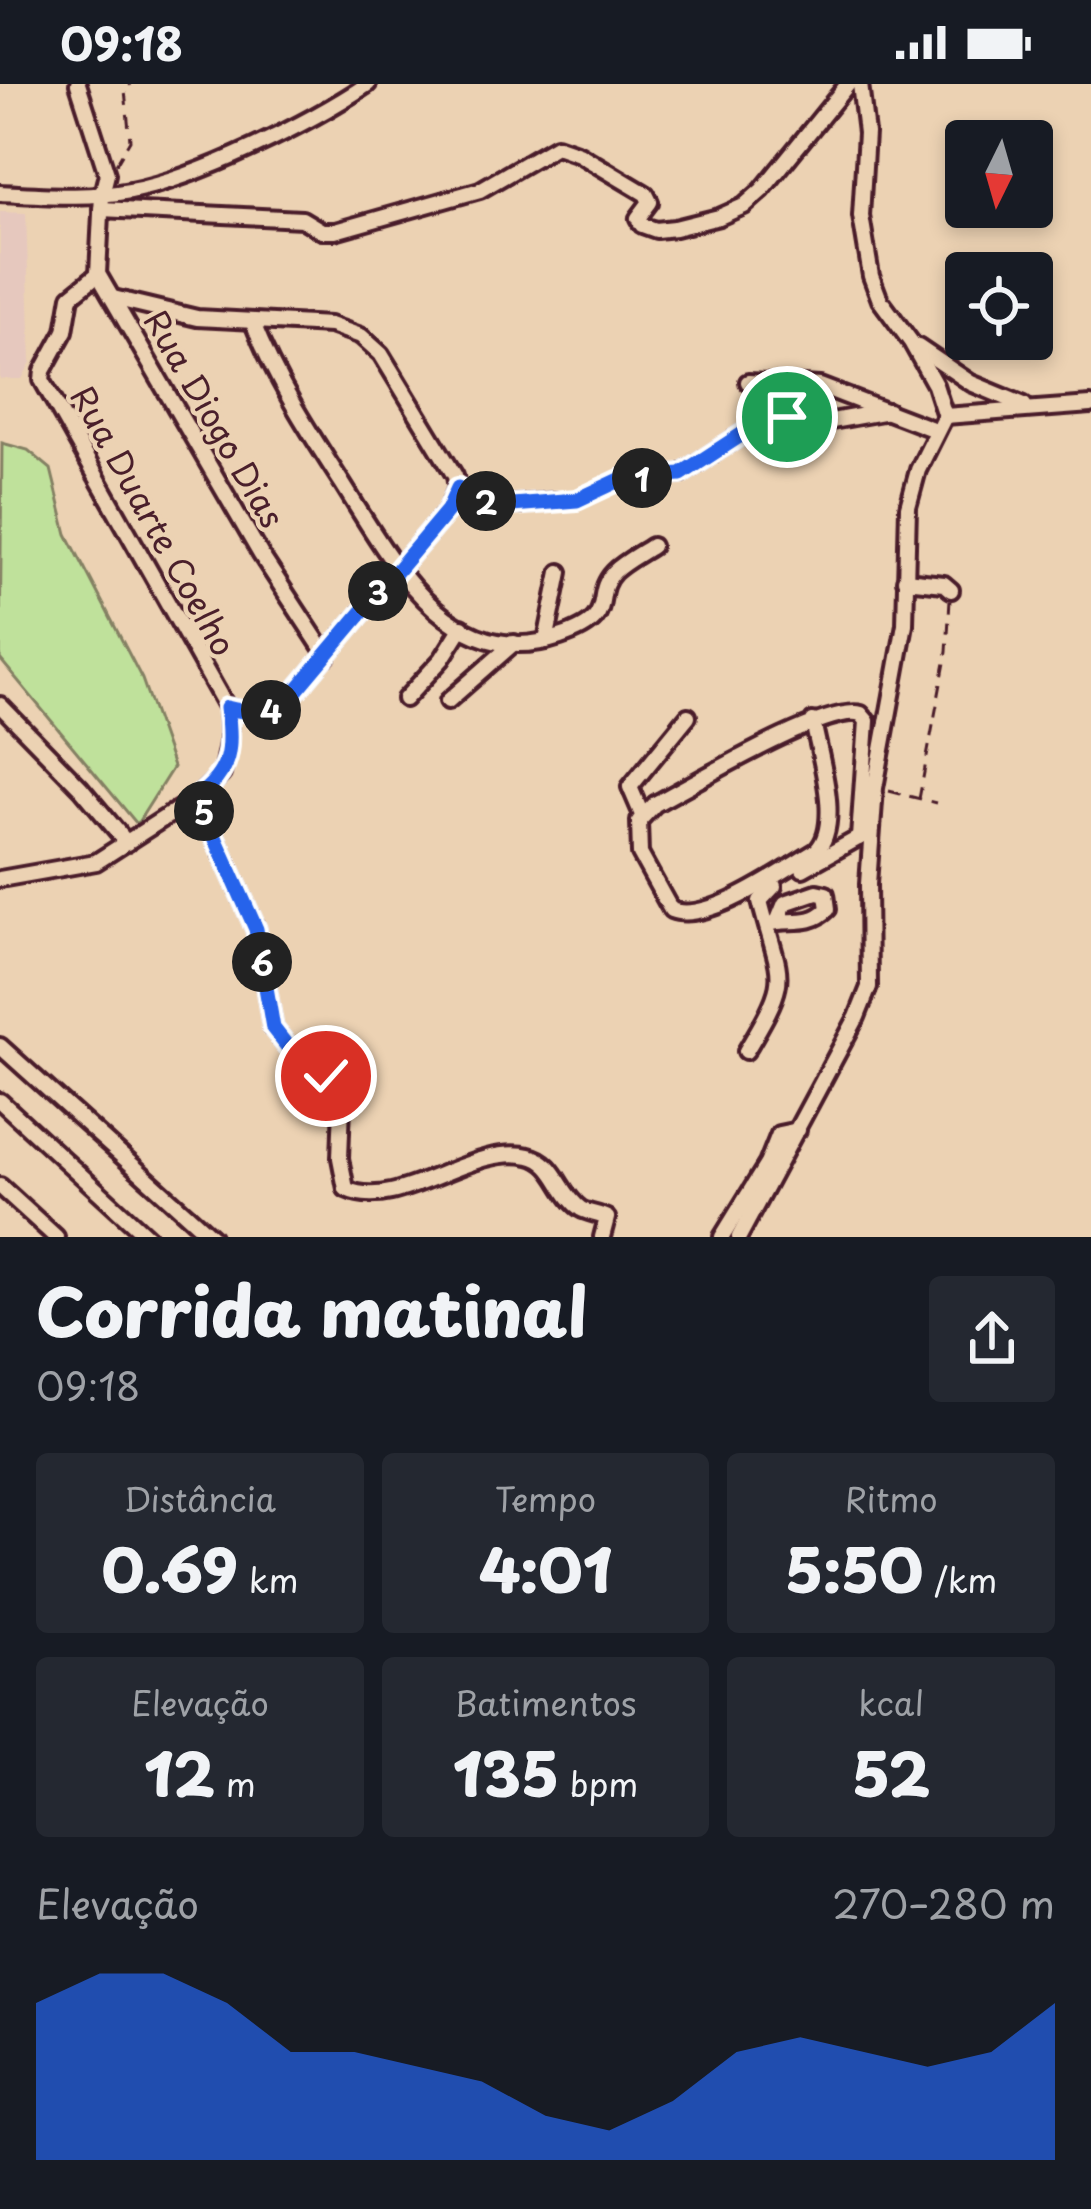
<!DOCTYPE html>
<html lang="pt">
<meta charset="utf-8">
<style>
body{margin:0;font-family:"Playpen Sans",sans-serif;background:#242831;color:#f1f3f6;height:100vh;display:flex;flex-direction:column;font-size:45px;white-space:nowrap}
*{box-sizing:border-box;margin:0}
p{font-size:39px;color:#9ea1a6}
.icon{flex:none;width:66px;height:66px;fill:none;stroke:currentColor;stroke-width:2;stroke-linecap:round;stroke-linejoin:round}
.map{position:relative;height:1153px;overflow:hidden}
.side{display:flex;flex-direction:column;background:#171b24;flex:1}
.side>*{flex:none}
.needle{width:78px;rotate:185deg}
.buttons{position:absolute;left:945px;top:36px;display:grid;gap:24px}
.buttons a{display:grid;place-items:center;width:108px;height:108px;border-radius:12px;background:#171b24;box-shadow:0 6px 18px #0003;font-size:60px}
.pin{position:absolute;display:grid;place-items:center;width:102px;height:102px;color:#fff;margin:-51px;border:6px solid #fff;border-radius:50%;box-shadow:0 3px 12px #0007}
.km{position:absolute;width:60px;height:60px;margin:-30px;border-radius:50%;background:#222;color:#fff;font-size:33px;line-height:60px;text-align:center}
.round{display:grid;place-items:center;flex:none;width:126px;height:126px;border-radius:12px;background:#242831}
.overview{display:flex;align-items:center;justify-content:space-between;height:204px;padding:0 36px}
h1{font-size:66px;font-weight:800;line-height:90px}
.figures{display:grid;grid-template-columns:repeat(3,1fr);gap:18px;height:204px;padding:12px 36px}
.figures div{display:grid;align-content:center;border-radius:12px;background:#242831;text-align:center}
.figures b{font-size:60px;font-weight:800}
.figures small{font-size:33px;font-weight:400}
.figures p{font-size:33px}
.chart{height:336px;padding:24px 36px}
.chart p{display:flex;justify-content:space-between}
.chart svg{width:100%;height:216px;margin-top:12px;fill:#2563eb;opacity:.7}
.status{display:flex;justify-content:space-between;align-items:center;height:84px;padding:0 60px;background:#171b24;direction:ltr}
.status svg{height:33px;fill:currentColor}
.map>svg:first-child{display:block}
.built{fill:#e6c8be}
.green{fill:#bfe19b;stroke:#848063;stroke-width:3}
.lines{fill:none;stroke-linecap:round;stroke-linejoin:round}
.minor-casing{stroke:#4a1f2b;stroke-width:22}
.path{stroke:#4a1f2b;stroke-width:3;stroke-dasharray:12 9;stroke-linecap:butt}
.minor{stroke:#ecd2b3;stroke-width:14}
.route-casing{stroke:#fff;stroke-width:24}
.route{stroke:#2563eb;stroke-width:15}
.labels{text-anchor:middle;stroke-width:9;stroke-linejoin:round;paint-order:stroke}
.street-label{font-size:33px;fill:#4a1f2b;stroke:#ecd2b3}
</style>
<div class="status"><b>09:18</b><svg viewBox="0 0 49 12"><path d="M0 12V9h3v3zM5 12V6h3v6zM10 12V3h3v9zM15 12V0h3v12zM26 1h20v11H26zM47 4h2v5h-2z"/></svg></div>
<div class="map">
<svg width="1091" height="1153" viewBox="0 0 1091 1153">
<rect width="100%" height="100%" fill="#ecd2b3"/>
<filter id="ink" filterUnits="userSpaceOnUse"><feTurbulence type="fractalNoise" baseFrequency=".00833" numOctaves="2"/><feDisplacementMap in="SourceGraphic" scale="24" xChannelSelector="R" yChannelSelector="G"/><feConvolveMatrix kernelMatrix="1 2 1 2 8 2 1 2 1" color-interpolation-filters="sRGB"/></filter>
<g filter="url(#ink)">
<polygon class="built" points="0,128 26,129 31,278 22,295 0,295"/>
<polygon class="green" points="2,359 28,366 51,385 67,450 142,595 173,683 137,740 0,575"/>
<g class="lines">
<g class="minor-casing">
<g id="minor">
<polyline points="78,0 107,90 102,110 98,190 261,471 327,572"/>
<polyline points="860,0 866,49 861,132 871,192 880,216 911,258 935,301 945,332"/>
<path d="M0 109C43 111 87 115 130 107 199 94 310 39 368 0"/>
<polyline points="101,125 302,135 322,147 335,147 480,106 556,62 579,70 646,110 650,118 638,134 642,141 656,146 675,144 719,133 744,122 762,106 848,0"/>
<path d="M113 214 197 234 330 241 361 252 381 270 455 392 457 404 448 426 290 614C270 631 252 630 227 624"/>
<path d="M253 239C276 297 308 346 342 399 390 475 450 590 560 553 621 533 590 513 614 488 624 478 640 470 652 462"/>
<polyline points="918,263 971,299 1024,321"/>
<polyline points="748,298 820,302 935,346"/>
<polyline points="945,332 1091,321"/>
<polyline points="624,394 681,390 761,338 787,333 826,338 888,327"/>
<polyline points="457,404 498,422 555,417"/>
<polyline points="905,496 944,500 951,506"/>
<polyline points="546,557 560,488"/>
<polyline points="405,615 442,575 462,543"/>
<polyline points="448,617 514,559"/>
<polyline points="0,621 81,704 127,759"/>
<path d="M813 637C819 671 843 741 816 767 783 786 708 841 671 826L640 770 639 737 655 720C693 700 828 619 861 630L867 637 859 754"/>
<path d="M197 713 256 845 273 944 287 962 326 992 342 1020 340 1074 346 1105C399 1130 472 1058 529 1072 557 1078 559 1110 581 1125 588 1129 599 1130 607 1134L602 1153"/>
<polyline points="642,731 630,703 688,632"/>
<polyline points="803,785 862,752"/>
<polyline points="0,795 96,778 197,713 222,690 229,654 227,624 42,296 43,287 65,247 71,212 98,190"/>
<path d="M767 841C787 832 808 845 828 825L826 810 817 808 785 819 778 836"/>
<polyline points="0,962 212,1153"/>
<path d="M746 967C793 888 781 900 760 817L774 802"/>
<polyline points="0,1017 148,1153"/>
<polyline points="0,1102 56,1153"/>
<polyline points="722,1153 767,1080 779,1050 798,1046"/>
<polyline points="739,1153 857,933 869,903 868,800 875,704 905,540 908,423 918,386 945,332"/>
</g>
</g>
<g class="path">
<polyline points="116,80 130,56 125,6 130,0"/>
<polyline points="565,417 612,402"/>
<polyline points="889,707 936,719"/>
<polyline points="919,715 947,568 950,516"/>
</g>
<use href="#minor" class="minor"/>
</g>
</g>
<g class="lines" filter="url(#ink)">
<g class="route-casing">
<path id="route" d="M326 992 287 962 273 944 256 845 197 713C231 688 232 665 227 624 252 630 270 631 290 614L448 426 458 404 499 422 577 416 624 394 681 390 761 338 787 333"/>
</g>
<use href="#route" class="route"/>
</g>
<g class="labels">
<g class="street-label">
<text transform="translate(214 335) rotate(60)" y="12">Rua Diogo Dias</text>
<text transform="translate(153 437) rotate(61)" y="12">Rua Duarte Coelho</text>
</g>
</g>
</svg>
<div class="buttons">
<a><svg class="needle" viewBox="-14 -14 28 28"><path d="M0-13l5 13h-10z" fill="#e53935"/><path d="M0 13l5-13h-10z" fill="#9ea1a6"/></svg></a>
<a><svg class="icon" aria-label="locate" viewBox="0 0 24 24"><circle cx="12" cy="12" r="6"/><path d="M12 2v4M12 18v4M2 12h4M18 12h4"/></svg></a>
</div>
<div class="pin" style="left:787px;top:333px;background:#1e9e55"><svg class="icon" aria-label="arrive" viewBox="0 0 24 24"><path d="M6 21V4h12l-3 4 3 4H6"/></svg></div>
<div class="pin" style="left:326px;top:992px;background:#d93025"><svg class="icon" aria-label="check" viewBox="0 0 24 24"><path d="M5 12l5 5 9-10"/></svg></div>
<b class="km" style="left:642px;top:394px">1</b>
<b class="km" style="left:486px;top:417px">2</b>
<b class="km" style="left:378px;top:507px">3</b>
<b class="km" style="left:271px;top:626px">4</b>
<b class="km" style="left:204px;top:727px">5</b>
<b class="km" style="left:262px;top:878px">6</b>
</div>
<section class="side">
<div class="overview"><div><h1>Corrida matinal</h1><p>09:18</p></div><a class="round"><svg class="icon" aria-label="share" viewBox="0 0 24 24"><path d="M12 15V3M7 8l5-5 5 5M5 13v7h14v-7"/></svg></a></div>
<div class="figures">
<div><p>Distância</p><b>0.69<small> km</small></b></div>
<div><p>Tempo</p><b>4:01</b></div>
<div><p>Ritmo</p><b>5:50<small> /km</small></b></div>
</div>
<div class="figures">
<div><p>Elevação</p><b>12<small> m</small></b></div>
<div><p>Batimentos</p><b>135<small> bpm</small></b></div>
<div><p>kcal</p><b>52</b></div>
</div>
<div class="chart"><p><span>Elevação</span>270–280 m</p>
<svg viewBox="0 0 160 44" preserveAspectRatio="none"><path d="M0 44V12L10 6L20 6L30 12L40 22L50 22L60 25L70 28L80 35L90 38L100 32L110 22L120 19L130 22L140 25L150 22L160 12V44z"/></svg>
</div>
</section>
